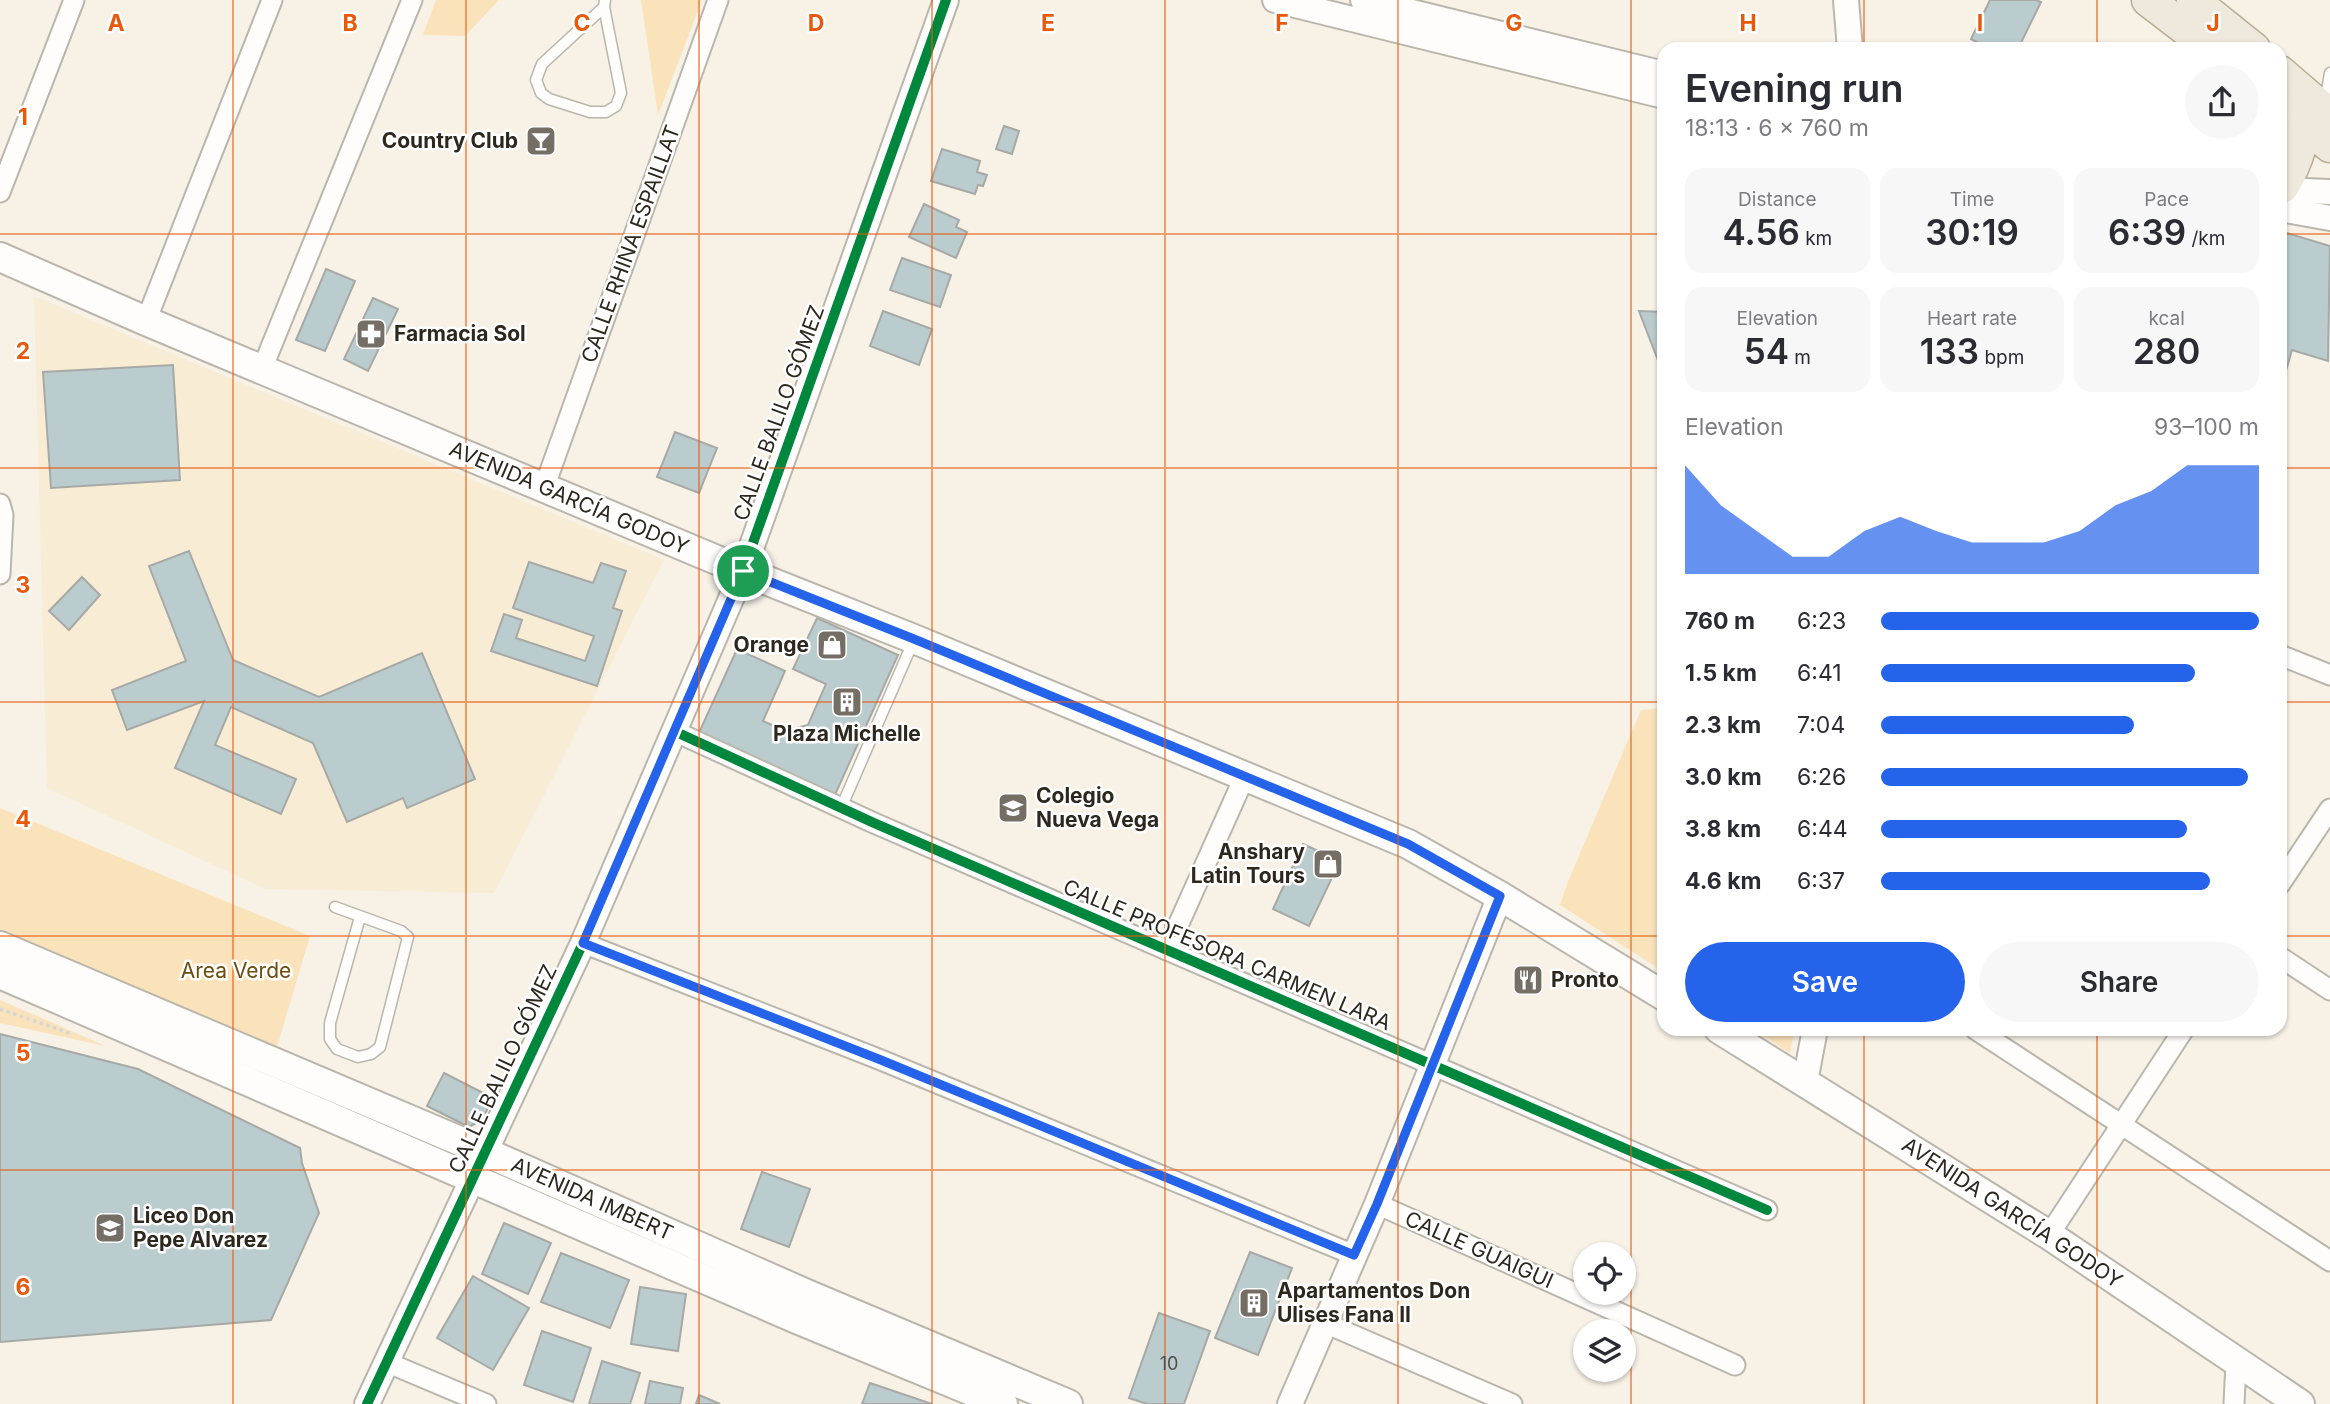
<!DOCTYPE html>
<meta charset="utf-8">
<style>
body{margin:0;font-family:Inter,sans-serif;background:#f7f7f7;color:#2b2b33;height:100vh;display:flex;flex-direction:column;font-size:26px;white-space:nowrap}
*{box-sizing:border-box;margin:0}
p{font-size:23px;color:#7c7c81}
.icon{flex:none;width:38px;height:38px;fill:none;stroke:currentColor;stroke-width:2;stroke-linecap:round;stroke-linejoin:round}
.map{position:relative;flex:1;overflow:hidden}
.sheet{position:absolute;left:1657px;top:42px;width:630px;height:994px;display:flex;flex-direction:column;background:#fff;border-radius:21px;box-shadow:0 2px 5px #0004}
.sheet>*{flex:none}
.tools{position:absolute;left:1573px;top:1242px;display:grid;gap:14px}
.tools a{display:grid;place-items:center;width:63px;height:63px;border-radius:50%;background:#fff;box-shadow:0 2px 5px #0004;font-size:35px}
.pin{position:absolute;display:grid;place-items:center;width:60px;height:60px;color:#fff;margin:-30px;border:4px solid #fff;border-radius:50%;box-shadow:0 2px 7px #0007}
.round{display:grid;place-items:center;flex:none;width:74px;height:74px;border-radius:37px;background:#f7f7f7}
.head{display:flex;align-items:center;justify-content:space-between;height:119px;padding:0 28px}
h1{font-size:38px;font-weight:600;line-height:52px}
.metrics{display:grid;grid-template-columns:repeat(3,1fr);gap:10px;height:119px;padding:7px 28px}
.metrics div{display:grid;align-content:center;border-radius:18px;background:#f7f7f7;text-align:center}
.metrics b{font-size:35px;font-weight:600}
.metrics small{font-size:19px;font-weight:400}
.metrics p{font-size:19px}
.chart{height:196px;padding:14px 28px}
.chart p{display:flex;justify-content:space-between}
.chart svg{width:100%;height:126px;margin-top:7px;fill:#2563eb;opacity:.7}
.cta{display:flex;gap:14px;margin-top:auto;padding:14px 28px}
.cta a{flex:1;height:80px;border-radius:42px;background:#2563eb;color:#fff;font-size:28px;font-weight:600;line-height:80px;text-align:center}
.cta a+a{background:#f7f7f7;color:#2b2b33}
ul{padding:0 28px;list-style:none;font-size:23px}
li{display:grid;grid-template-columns:112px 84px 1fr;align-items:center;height:52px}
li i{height:18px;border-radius:9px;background:#2563eb}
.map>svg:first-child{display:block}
.built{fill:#f9ecd5}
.green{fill:#fae3bb}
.building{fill:#baccce;stroke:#a7a9a6;stroke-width:2}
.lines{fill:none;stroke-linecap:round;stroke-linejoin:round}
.service-casing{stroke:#bab6ac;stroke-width:13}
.minor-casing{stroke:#bab6ac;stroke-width:23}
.tertiary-casing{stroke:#bab6ac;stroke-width:28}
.secondary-casing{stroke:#bab6ac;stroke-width:32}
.primary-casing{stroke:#b9ad94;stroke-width:35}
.path{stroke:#d8d6d2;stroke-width:3.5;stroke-dasharray:3.5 3.5;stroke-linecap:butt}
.service{stroke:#fefdfb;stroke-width:10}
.minor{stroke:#fefdfb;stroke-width:19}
.tertiary{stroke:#fefdfb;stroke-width:24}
.secondary{stroke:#fefdfb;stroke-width:28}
.primary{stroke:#efe9dd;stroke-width:32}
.cycleway-casing{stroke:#fff;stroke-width:15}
.cycleway{stroke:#00873e;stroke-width:10}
.route-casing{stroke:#fff;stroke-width:14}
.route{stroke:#2563eb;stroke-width:9}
.grid{fill:none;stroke:#e8590c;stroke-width:2;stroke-opacity:0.55}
.labels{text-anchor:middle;stroke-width:5;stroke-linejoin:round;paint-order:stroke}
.number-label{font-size:18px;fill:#50504a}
.poi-label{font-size:21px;font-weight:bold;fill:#2d271e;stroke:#fff;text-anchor:start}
.street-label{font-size:21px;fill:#2d271e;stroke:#fff}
.park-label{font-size:21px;fill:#6b4d0f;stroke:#fff}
.grid-label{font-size:23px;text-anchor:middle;font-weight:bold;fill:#e8590c;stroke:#fff;stroke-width:5;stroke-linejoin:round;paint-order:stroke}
</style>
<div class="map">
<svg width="2330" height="1404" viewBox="0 0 2330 1404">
<rect width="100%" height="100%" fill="#f7f1e6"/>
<polygon class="built" points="34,296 664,560 494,893 266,889 47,788"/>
<g class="green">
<polygon points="436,0 499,0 465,36 423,35"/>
<polygon points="641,0 702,0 658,115"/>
<polygon points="1664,708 1664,972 1560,905 1567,884 1641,710"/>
<polygon points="0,808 310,936 275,1054 0,934"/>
<polygon points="0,1000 101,1044 105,1046 0,1023"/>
<polygon points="1753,1029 1795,1029 1790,1053"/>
</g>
<g class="building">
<polygon points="1990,0 2036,0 2041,2 2018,49 1990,49 1971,39"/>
<polygon points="1004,126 1019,131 1012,154 996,149"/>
<polygon points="942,149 980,161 977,172 987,175 983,186 978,185 975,194 931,181"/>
<polygon points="924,204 959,220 956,227 967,232 956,258 909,237"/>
<polygon points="2280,231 2330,246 2328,361 2292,350 2285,374 2280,373"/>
<polygon points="902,258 951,275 940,307 890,290"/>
<polygon points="326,269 355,281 325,351 296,340"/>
<polygon points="373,298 398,309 368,371 344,359"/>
<polygon points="883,311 932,329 919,365 870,346"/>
<polygon points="1639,311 1664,312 1664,376"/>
<polygon points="173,365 180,480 51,488 43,372"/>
<polygon points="675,432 717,448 699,493 657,477"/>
<polygon points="189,551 233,660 319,697 422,653 475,779 407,808 403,798 347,822 313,743 231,707 215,745 296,779 281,814 175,768 204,701 127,730 112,690 186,661 149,566"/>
<polygon points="529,562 593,583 601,563 626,571 613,608 622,611 597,686 491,651 504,614 522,620 516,638 585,661 594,636 513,608"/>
<polygon points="82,577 100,595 69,630 49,611"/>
<polygon points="817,618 898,655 834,797 698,735 737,649 785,671 763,721 785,731 808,725 826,684 793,669"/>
<polygon points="1303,844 1340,861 1309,926 1273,909"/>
<polygon points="0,1034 138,1069 300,1148 302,1163 319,1213 271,1320 0,1342"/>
<polygon points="444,1073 493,1098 482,1120 469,1127 427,1106"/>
<polygon points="762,1172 810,1189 789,1247 741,1229"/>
<polygon points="504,1223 551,1243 528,1294 482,1274"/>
<polygon points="1250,1252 1292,1268 1258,1355 1215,1338"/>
<polygon points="561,1253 629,1280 610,1328 541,1302"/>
<polygon points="473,1276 529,1308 493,1370 437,1338"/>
<polygon points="640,1287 686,1294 678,1351 631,1344"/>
<polygon points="1159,1313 1210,1331 1184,1404 1147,1404 1129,1398"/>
<polygon points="542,1331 591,1348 573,1402 524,1385"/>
<polygon points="602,1361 640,1373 630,1404 589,1404"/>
<polygon points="650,1381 683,1388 680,1404 645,1404"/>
<polygon points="870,1383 932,1404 862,1404"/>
<polygon points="699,1395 720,1404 696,1404"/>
</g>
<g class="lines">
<g class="service-casing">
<g id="service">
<polyline points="604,7 542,64 536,80 541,93 549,99 590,112 606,112 616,106 621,93 604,7 605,0"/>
<polyline points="2325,102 2330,73"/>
<polyline points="841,808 913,642"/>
<polyline points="335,907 401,931 408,937 380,1047 371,1054 358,1057 337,1049 330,1039 330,1023 360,917"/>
</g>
</g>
<g class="minor-casing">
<g id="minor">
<polyline points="0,192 74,0"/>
<polyline points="146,321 272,0"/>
<polyline points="262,369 412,0"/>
<polyline points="544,488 718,0"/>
<polyline points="0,504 3,515 0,574"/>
<polyline points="2280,655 2330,675"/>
<polyline points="674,731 874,823 1767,1210"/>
<polyline points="2280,884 2330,809"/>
<polyline points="583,943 881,1060 1354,1255"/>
<polyline points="1167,950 1244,778"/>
<polyline points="2280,957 2330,990"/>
<polyline points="1975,1029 2330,1261"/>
<polyline points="1377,1204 1735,1365"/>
<polyline points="2049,1235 2184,1029"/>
<polyline points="1325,1323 1512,1404"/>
<polyline points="386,1362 486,1404"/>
<polyline points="2234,1404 2236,1361"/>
</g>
</g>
<g class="tertiary-casing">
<g id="tertiary">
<polyline points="1275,0 1664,96"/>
<polyline points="1363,0 1664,74"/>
<polyline points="1846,0 1850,49"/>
<polyline points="2280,187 2305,191 2330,192"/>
<polyline points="2280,209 2330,218"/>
<polyline points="1805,1082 1815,1029"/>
<polyline points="367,1404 583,943 743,571 946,0"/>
<polyline points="1290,1404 1377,1204 1500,896"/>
</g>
</g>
<g class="secondary-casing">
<g id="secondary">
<polyline points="0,257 146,321 743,571 914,639 1408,844 1500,896 1664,996"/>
<polyline points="0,946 467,1144 809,1295 1068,1404"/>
<polyline points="0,974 799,1320 1003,1404"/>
<polyline points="1719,1029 2049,1235 2300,1404"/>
</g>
</g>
<g class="primary-casing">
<g id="primary">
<polyline points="2148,0 2212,49"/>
<polyline points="2193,0 2254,49"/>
<polyline points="2280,72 2330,115"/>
<polyline points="2280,104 2330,146"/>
<path d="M2282 187C2295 167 2300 148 2305 125"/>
</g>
</g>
<polyline class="path" points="0,1009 72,1034"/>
<use href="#service" class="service"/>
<use href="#minor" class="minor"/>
<use href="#tertiary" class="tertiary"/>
<use href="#secondary" class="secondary"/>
<use href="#primary" class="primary"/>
<g class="cycleway-casing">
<g id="cycleway">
<polyline points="674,731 874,823 1767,1210"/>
<polyline points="367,1404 583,943 743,571 946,0"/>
</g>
</g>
<use href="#cycleway" class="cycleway"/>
</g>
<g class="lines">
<g class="route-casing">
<polygon id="route" points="743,571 914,639 1408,844 1500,896 1377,1204 1354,1255 881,1060 583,943"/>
</g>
<use href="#route" class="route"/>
</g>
<path class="grid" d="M233 0V1404M466 0V1404M699 0V1404M932 0V1404M1165 0V1404M1398 0V1404M1631 0V1404M1864 0V49M2097 0V49M0 234H1664M2280 234H2330M0 468H1664M2280 468H2330M0 702H1664M2280 702H2330M0 936H1664M2280 936H2330M1864 1029V1404M2097 1029V1404M0 1170H2330"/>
<defs>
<g id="bar-square" transform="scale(1.575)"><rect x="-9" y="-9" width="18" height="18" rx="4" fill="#746e64" stroke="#fff"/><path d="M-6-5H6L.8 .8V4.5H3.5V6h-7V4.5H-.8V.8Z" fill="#fff"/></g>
<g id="pharmacy-square" transform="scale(1.575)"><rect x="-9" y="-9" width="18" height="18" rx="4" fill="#746e64" stroke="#fff"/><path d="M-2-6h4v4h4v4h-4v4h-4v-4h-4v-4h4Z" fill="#fff"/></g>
<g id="shop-square" transform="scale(1.575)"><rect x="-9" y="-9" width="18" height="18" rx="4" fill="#746e64" stroke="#fff"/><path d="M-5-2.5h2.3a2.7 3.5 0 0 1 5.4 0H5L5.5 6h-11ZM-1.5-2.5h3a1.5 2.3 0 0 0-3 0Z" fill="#fff"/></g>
<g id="building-square" transform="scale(1.575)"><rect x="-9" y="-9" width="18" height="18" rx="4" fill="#746e64" stroke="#fff"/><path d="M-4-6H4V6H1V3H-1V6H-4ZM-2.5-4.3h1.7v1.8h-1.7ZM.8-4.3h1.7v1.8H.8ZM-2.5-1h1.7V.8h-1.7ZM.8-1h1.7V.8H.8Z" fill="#fff"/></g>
<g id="school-square" transform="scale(1.575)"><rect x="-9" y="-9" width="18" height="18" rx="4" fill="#746e64" stroke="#fff"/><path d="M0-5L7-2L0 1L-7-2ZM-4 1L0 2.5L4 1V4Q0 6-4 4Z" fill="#fff"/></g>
<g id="restaurant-square" transform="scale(1.575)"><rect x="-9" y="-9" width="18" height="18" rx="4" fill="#746e64" stroke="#fff"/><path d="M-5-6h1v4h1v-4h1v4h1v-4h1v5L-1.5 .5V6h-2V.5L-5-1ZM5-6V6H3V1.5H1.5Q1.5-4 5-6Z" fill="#fff"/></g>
</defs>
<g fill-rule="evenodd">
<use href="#bar-square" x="541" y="141"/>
<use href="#pharmacy-square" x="371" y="334"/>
<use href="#shop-square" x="832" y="645"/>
<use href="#building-square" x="847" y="702"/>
<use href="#school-square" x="1013" y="808"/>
<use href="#shop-square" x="1328" y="864"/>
<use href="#restaurant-square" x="1528" y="980"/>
<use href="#school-square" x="110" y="1228"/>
<use href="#building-square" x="1254" y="1303"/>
</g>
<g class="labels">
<g class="number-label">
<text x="1169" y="1370">10</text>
</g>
<g class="poi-label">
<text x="518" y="148" text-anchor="end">Country Club</text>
<text x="394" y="341">Farmacia Sol</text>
<text x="809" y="652" text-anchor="end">Orange</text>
<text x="847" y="741" text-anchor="middle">Plaza Michelle</text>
<text x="1036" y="803">Colegio<tspan x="1036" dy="24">Nueva Vega</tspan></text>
<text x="1305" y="859" text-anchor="end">Anshary<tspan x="1305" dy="24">Latin Tours</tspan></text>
<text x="1551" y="987">Pronto</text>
<text x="133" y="1223">Liceo Don<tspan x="133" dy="24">Pepe Alvarez</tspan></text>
<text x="1277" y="1298">Apartamentos Don<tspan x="1277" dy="24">Ulises Fana II</tspan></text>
</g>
<g class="street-label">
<text transform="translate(631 244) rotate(-70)" y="7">CALLE RHINA ESPAILLAT</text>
<text transform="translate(779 413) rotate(-70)" y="7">CALLE BALILO GÓMEZ</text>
<text transform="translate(569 498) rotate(23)" y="7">AVENIDA GARCÍA GODOY</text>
<text transform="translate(1227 955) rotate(23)" y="7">CALLE PROFESORA CARMEN LARA</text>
<text transform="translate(503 1069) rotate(-65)" y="7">CALLE BALILO GÓMEZ</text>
<text transform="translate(592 1199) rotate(24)" y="7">AVENIDA IMBERT</text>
<text transform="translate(2012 1213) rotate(33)" y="7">AVENIDA GARCÍA GODOY</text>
<text transform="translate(1479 1250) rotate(24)" y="7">CALLE GUAIGUI</text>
</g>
<g class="park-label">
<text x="236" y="978">Area Verde</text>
</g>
</g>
<g class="grid-label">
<text x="116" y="31">A</text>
<text x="350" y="31">B</text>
<text x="582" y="31">C</text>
<text x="816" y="31">D</text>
<text x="1048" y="31">E</text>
<text x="1282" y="31">F</text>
<text x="1514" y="31">G</text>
<text x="1748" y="31">H</text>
<text x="1980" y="31">I</text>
<text x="2213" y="31">J</text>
<text x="23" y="125">1</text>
<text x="23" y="359">2</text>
<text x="23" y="593">3</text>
<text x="23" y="827">4</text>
<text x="23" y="1061">5</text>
<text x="23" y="1295">6</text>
</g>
</svg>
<div class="tools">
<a><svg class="icon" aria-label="locate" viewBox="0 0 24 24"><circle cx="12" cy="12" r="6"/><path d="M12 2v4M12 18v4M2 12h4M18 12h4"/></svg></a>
<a><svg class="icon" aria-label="layers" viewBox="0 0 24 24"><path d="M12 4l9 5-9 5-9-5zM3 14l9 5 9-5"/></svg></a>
</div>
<div class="pin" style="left:743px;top:571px;background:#1e9e55"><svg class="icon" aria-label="arrive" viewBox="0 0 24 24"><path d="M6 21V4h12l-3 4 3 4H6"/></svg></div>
<section class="sheet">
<div class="head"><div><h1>Evening run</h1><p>18:13 · 6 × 760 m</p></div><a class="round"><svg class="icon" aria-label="share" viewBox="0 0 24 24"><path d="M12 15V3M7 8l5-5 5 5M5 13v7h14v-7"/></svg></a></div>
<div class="metrics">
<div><p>Distance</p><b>4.56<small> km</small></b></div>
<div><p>Time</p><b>30:19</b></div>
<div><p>Pace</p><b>6:39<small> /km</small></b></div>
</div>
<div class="metrics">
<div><p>Elevation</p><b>54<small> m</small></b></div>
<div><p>Heart rate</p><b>133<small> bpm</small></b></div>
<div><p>kcal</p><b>280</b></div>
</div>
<div class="chart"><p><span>Elevation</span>93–100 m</p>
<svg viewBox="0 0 160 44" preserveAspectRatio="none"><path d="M0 44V6L10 20L20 29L30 38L40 38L50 29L60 24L70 29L80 33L90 33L100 33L110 29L120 20L130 15L140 6L150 6L160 6V44z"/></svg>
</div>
<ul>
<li><b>760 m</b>6:23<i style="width:100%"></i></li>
<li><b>1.5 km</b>6:41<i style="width:83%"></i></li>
<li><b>2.3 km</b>7:04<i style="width:67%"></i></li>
<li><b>3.0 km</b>6:26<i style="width:97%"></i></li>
<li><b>3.8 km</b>6:44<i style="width:81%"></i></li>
<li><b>4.6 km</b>6:37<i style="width:87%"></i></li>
</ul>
<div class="cta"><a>Save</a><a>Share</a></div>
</section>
</div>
